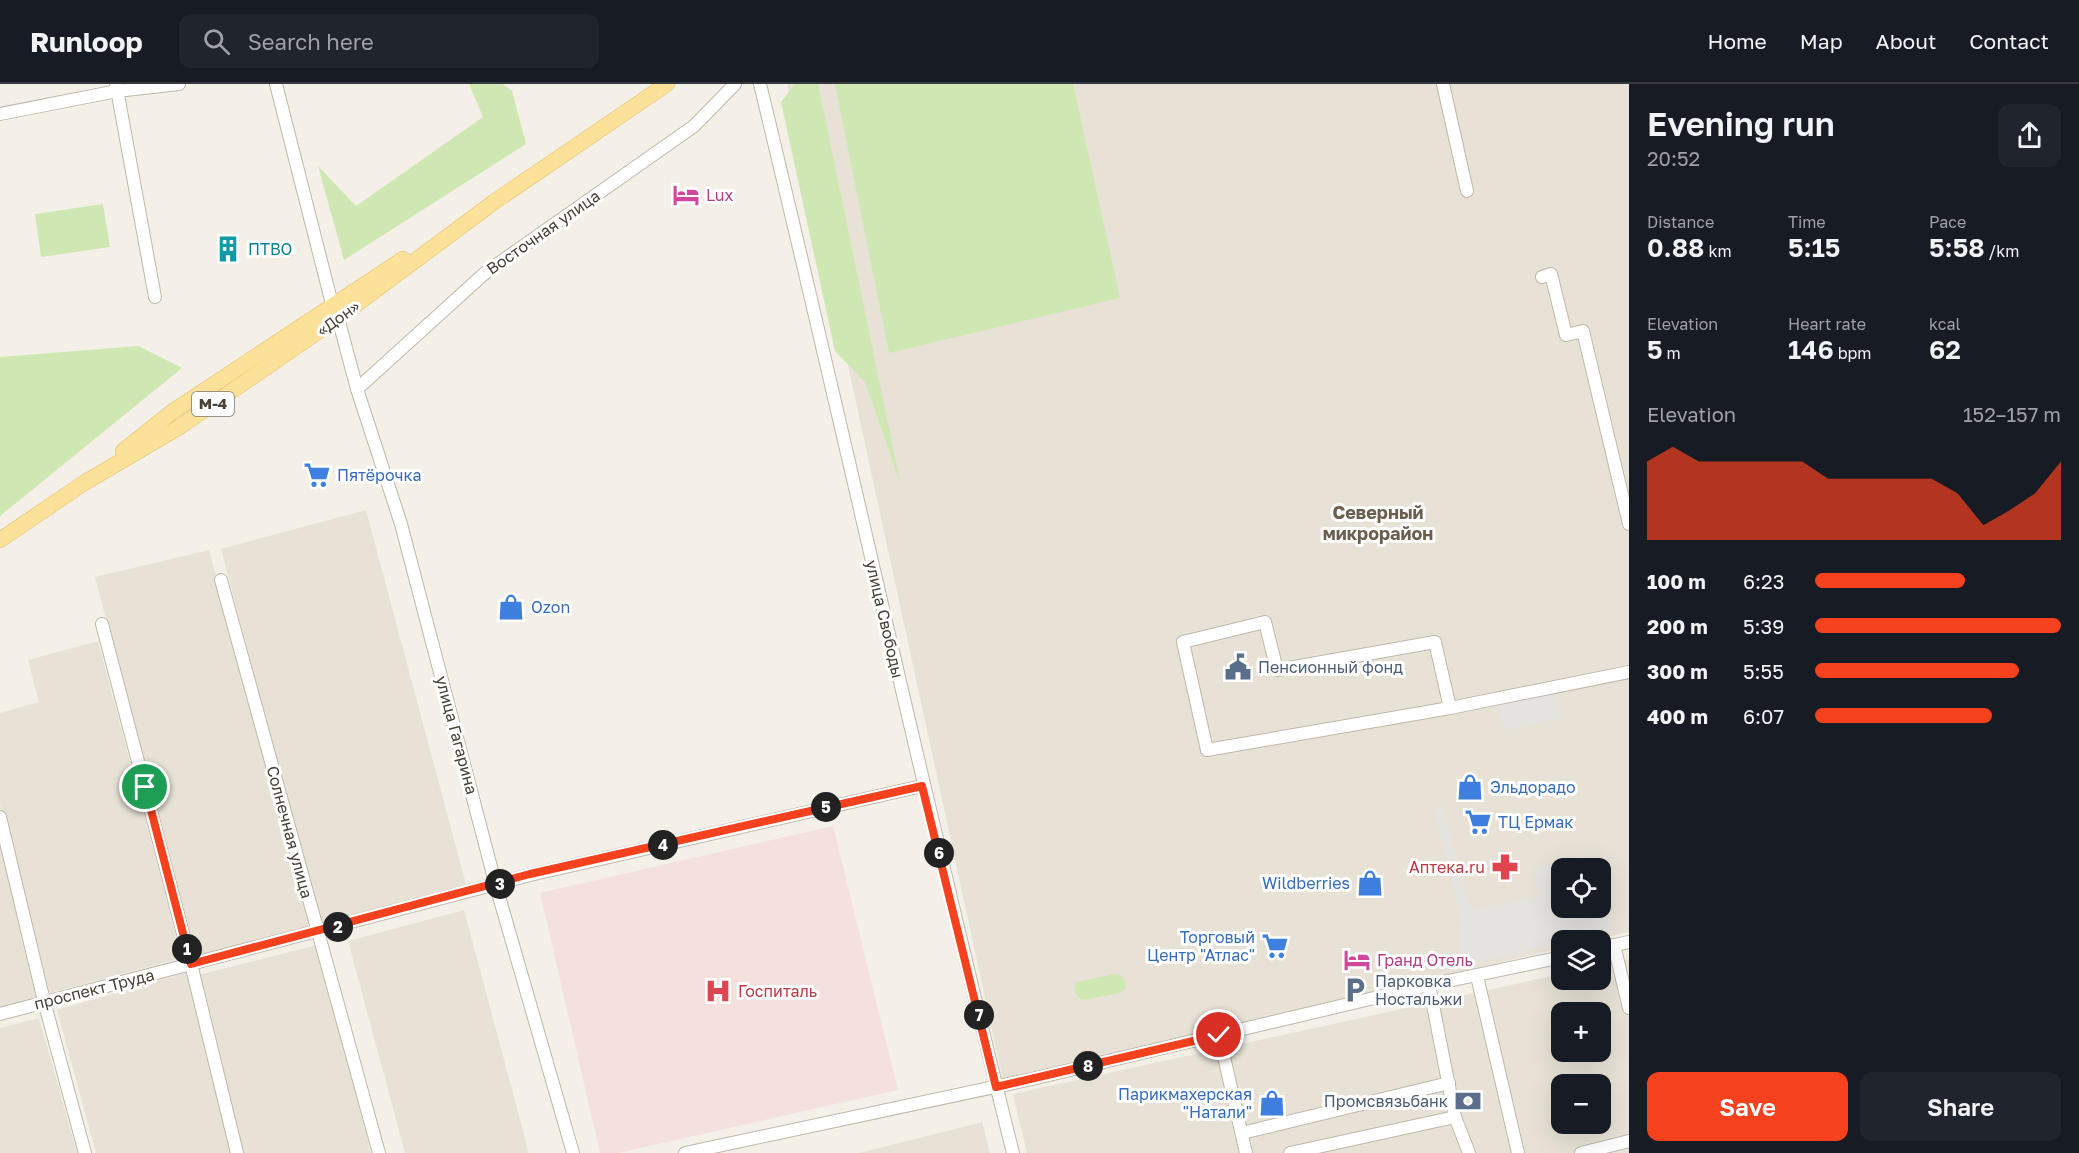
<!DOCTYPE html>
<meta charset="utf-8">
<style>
body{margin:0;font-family:"Golos Text",sans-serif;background:#20242c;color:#f1f3f6;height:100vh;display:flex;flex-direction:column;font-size:22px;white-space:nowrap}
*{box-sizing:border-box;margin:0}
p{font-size:20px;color:#9ea1a6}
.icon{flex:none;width:33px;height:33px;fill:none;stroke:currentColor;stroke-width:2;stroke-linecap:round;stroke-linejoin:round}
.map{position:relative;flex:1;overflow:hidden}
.side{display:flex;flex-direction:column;background:#171b24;width:450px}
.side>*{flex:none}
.buttons{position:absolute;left:1551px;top:774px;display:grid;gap:12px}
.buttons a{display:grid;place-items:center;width:60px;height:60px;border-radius:12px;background:#171b24;box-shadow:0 6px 24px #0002;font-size:30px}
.pin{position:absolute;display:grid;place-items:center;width:51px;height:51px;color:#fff;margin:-26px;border:3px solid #fff;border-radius:50%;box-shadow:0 2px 6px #0007}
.km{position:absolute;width:30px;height:30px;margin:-15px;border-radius:50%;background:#222;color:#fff;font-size:16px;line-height:30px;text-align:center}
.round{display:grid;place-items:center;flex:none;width:63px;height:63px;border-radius:12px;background:#20242c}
.summary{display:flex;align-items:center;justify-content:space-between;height:102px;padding:0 18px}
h1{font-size:33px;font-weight:600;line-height:45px}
.metrics{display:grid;grid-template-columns:repeat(3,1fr);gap:9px;height:102px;padding:6px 18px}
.metrics div{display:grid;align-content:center}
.metrics b{font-size:26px;font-weight:600}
.metrics small{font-size:16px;font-weight:400}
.metrics p{font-size:16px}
.chart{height:168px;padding:12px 18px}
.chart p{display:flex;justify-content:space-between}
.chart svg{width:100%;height:108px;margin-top:6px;fill:#f5411e;opacity:.7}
.cta{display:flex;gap:12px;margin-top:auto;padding:12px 18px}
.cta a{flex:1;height:69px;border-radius:12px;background:#f5411e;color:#fff;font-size:24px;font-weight:600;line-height:69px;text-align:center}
.cta a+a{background:#20242c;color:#f1f3f6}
ul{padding:0 18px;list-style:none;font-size:20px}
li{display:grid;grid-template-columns:96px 72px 1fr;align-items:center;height:45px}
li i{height:15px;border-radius:8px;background:#f5411e}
header{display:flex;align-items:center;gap:36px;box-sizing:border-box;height:84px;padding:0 30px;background:#171b24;border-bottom:2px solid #363941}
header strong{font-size:28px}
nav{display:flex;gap:33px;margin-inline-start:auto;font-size:21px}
.search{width:420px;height:54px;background:#20242c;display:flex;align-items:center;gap:15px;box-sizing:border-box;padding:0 21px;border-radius:12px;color:#9ea1a6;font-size:22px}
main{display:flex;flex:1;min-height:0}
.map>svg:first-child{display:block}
.residential{fill:#e8e2d6;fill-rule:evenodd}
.medical{fill:#f4e0dc}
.green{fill:#cfe7b2}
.parking{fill:#e5e3e0}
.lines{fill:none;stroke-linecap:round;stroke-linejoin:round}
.minor-casing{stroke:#bfb8ab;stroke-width:14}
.major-casing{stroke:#e1be69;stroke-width:16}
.minor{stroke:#fff;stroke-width:12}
.major{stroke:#fce199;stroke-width:15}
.route-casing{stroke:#fff;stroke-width:12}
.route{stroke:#f5411e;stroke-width:8}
.labels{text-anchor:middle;stroke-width:6;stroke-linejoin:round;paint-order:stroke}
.shield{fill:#fff;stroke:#7e7a73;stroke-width:1.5}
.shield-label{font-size:15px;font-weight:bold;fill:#474137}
.hotel-label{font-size:16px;fill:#b23c85;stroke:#fff;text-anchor:start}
.street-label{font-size:16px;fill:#474137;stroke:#fff}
.culture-label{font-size:16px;fill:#0d838f;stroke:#fff;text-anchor:start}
.shop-label{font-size:16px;fill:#366cbe;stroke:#fff;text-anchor:start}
.service-label{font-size:16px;fill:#4e5e75;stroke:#fff;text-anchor:start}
.health-label{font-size:16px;fill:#be3a42;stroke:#fff;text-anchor:end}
.neighbourhood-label{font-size:18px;font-weight:bold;fill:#6a5f4e;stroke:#fff}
</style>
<header>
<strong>Runloop</strong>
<div class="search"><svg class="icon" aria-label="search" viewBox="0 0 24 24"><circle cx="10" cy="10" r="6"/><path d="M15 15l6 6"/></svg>Search here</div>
<nav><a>Home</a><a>Map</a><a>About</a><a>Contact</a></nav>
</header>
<main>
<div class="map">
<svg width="1629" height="1069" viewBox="0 0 1629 1069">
<rect width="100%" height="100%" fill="#f4f0e8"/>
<g class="residential">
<path d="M787 0H1629V848L1593 856H1562L1561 864 1003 997ZM1562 784H1600V824H1562Z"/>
<polygon points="366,426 467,804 321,844 221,465"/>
<polygon points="209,466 314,844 195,874 95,493"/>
<polygon points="98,557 182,874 50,909 0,721 0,629 39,618 28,576"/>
<polygon points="0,762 40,913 0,924"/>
<polygon points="464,826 529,1069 405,1069 348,857"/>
<polygon points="318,861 371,1069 243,1069 198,891"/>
<path d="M1629 875V1069H1027L1013 1010 1561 890 1562 896H1600L1601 882ZM1562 928H1600V968H1562ZM1562 1000H1600V1040H1562Z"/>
<polygon points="186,888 231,1069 96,1069 57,926"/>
<polygon points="39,934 77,1069 0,1069 0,944"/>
<polygon points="982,1038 990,1069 859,1069"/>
</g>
<polygon class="medical" points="833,742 898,1006 618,1069 600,1069 540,809"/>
<g class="green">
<polygon points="469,0 503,0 512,7 526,60 344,176 318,82 356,122 483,33"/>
<polygon points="795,0 818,0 900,398 865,298 835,267 781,18"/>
<polygon points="835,0 1073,0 1120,214 889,269"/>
<polygon points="103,120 110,163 41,173 35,130"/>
<polygon points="138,262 182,284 0,432 0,273"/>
<polygon points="1115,890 1122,892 1126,899 1125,905 1120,909 1082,916 1076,911 1074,902 1077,898"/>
</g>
<g class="parking">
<polygon points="1556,607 1562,633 1504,647 1497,621"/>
<polygon points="1443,722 1468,818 1476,826 1538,812 1535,785 1595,770 1598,784 1562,784 1562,824 1600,824 1601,795 1613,847 1562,856 1561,859 1458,883 1461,833 1434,726"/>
</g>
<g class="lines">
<g class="minor-casing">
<g id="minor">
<polyline points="116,0 155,213"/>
<polyline points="276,0 332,220"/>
<path d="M760 0C846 356 924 714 1013 1069"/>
<polyline points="1443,0 1467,107"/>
<polyline points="0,30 117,7 179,0"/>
<polyline points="1542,193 1551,190 1566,251 1583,247 1629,440"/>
<polyline points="338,234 357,305 401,440 496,802 573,1069"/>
<polyline points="357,305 485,189 694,42 735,0"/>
<polyline points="221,496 379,1069"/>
<polyline points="102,540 191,880 237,1069"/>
<polyline points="1450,624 1435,558 1277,586 1265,538 1183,558 1207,666 1450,624 1629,588"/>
<polyline points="0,733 44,917 85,1069"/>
<polyline points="1614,861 1629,924"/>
<polyline points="1600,864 1629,858"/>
<polyline points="1477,892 1518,1069"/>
<polyline points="0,930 530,791 922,702"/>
<polyline points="1219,951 1246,1069"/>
<polyline points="1455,1033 1469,1069"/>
<polyline points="1242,1049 1449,999"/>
<polyline points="685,1069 1032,995 1429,901 1562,873"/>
<polyline points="1290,1069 1455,1033 1429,901"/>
<polyline points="1581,1069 1629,1057"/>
</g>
</g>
<g class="major-casing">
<g id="major">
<polyline points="123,367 172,328 403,175"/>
<polyline points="0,456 84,399 181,342 338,234 494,118 667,0"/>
</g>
</g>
<use href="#minor" class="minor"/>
<use href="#major" class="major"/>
</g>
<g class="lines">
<g class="route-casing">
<polyline id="route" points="145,703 191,880 530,790 922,702 996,1003 1219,951"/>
</g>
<use href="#route" class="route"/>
</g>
<defs>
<g id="hotel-bare" transform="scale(2.07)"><path d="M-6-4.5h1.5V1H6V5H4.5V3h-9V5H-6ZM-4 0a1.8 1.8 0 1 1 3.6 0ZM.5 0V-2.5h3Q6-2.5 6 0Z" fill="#d1479c" stroke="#fff" stroke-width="2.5" paint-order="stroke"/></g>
<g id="building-bare" transform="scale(2.07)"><path d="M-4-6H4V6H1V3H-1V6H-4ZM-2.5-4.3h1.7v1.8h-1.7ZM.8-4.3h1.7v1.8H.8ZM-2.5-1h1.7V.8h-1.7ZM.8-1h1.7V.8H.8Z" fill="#0f9aa8" stroke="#fff" stroke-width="2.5" paint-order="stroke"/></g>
<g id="supermarket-bare" transform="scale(2.07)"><path d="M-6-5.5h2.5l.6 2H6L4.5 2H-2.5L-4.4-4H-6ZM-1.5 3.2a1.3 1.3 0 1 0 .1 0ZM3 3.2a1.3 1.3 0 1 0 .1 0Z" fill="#3f7fe0" stroke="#fff" stroke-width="2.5" paint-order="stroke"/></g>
<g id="shop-bare" transform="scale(2.07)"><path d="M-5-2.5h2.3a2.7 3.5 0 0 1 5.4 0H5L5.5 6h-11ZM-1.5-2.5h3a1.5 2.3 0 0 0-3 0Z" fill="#3f7fe0" stroke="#fff" stroke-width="2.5" paint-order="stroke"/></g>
<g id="civic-bare" transform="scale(2.07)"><path d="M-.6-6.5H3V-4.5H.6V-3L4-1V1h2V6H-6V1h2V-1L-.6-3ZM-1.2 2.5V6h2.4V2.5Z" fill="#5c6f8a" stroke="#fff" stroke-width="2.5" paint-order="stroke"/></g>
<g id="pharmacy-bare" transform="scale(2.07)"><path d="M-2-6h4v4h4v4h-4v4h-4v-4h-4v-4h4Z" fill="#e0444e" stroke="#fff" stroke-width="2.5" paint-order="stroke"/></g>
<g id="parking-bare" transform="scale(2.07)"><path d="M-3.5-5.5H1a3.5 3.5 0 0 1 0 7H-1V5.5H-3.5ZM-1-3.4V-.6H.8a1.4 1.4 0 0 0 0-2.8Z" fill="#5c6f8a" stroke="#fff" stroke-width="2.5" paint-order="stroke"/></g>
<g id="hospital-bare" transform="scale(2.07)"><path d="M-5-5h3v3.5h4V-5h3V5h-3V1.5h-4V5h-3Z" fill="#e0444e" stroke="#fff" stroke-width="2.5" paint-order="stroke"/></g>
<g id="bank-bare" transform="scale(2.07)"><path d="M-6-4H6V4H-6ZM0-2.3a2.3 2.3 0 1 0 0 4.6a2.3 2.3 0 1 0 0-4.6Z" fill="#5c6f8a" stroke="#fff" stroke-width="2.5" paint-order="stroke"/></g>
</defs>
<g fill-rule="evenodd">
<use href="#hotel-bare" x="686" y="111"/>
<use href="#building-bare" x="228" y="165"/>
<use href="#supermarket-bare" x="317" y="391"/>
<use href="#shop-bare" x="511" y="523"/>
<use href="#civic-bare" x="1238" y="583"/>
<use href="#shop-bare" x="1470" y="703"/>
<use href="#supermarket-bare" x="1478" y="738"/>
<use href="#pharmacy-bare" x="1505" y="783"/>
<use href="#shop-bare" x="1370" y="799"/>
<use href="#supermarket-bare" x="1275" y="862"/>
<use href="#hotel-bare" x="1357" y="876"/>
<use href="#parking-bare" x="1355" y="906"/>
<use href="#hospital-bare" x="718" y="907"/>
<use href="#bank-bare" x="1468" y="1017"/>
<use href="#shop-bare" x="1272" y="1019"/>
</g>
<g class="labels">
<rect class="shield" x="192" y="308" width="42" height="24" rx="4.5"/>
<g class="shield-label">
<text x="213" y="325">М-4</text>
</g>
<g class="hotel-label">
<text x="706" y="117">Lux</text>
<text x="1377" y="882">Гранд Отель</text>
</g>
<g class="street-label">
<text transform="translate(543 148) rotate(-35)" y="6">Восточная улица</text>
<text transform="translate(338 234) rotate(-36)" y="6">«Дон»</text>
<text transform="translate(885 535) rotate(77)" y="6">улица Свободы</text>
<text transform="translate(457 651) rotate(75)" y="6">улица Гагарина</text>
<text transform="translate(290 748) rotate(75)" y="6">Солнечная улица</text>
<text transform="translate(94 905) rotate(-14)" y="6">проспект Труда</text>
</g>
<g class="culture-label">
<text x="248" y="171">ПТВО</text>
</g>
<g class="shop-label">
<text x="337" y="397">Пятёрочка</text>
<text x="531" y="529">Ozon</text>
<text x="1490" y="709">Эльдорадо</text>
<text x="1498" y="744">ТЦ Ермак</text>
<text x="1350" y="805" text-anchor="end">Wildberries</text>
<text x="1255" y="859" text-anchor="end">Торговый<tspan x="1255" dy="18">Центр "Атлас"</tspan></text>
<text x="1252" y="1016" text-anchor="end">Парикмахерская<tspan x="1252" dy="18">"Натали"</tspan></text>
</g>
<g class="service-label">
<text x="1258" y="589">Пенсионный фонд</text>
<text x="1375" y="903">Парковка<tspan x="1375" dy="18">Ностальжи</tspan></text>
<text x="1448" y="1023" text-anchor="end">Промсвязьбанк</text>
</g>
<g class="health-label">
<text x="1485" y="789">Аптека.ru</text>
<text x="738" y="913" text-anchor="start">Госпиталь</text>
</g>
<g class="neighbourhood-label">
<text x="1378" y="435">Северный<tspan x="1378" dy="21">микрорайон</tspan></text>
</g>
</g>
</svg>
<div class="buttons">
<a><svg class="icon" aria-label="locate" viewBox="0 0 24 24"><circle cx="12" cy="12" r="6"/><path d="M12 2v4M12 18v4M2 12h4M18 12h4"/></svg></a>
<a><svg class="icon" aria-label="layers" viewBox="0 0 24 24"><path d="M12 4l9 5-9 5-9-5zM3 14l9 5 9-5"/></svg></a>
<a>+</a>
<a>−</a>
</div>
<div class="pin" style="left:145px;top:703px;background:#1e9e55"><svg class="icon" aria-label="arrive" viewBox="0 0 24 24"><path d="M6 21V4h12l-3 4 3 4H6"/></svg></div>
<div class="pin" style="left:1219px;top:951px;background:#d93025"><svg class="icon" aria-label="check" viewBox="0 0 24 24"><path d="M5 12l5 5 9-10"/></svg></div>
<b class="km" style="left:187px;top:865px">1</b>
<b class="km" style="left:338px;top:843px">2</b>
<b class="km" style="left:500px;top:800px">3</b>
<b class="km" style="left:663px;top:761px">4</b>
<b class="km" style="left:826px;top:723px">5</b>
<b class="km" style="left:939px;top:769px">6</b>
<b class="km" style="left:979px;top:931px">7</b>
<b class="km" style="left:1088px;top:982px">8</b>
</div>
<section class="side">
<div class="summary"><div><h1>Evening run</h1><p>20:52</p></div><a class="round"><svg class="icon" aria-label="share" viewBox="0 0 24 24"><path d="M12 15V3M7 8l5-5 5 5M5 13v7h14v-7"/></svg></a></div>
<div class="metrics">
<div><p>Distance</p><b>0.88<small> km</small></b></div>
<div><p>Time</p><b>5:15</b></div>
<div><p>Pace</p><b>5:58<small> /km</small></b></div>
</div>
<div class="metrics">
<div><p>Elevation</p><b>5<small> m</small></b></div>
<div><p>Heart rate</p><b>146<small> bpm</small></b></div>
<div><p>kcal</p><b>62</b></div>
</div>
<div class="chart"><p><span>Elevation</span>152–157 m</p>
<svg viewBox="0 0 160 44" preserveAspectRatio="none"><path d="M0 44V12L10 6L20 12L30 12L40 12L50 12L60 12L70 19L80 19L90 19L100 19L110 19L120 25L130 38L140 32L150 25L160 12V44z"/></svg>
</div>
<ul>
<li><b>100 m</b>6:23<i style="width:61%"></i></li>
<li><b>200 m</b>5:39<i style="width:100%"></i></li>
<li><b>300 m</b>5:55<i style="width:83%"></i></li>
<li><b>400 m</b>6:07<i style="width:72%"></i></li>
</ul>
<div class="cta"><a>Save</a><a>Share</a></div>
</section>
</main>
